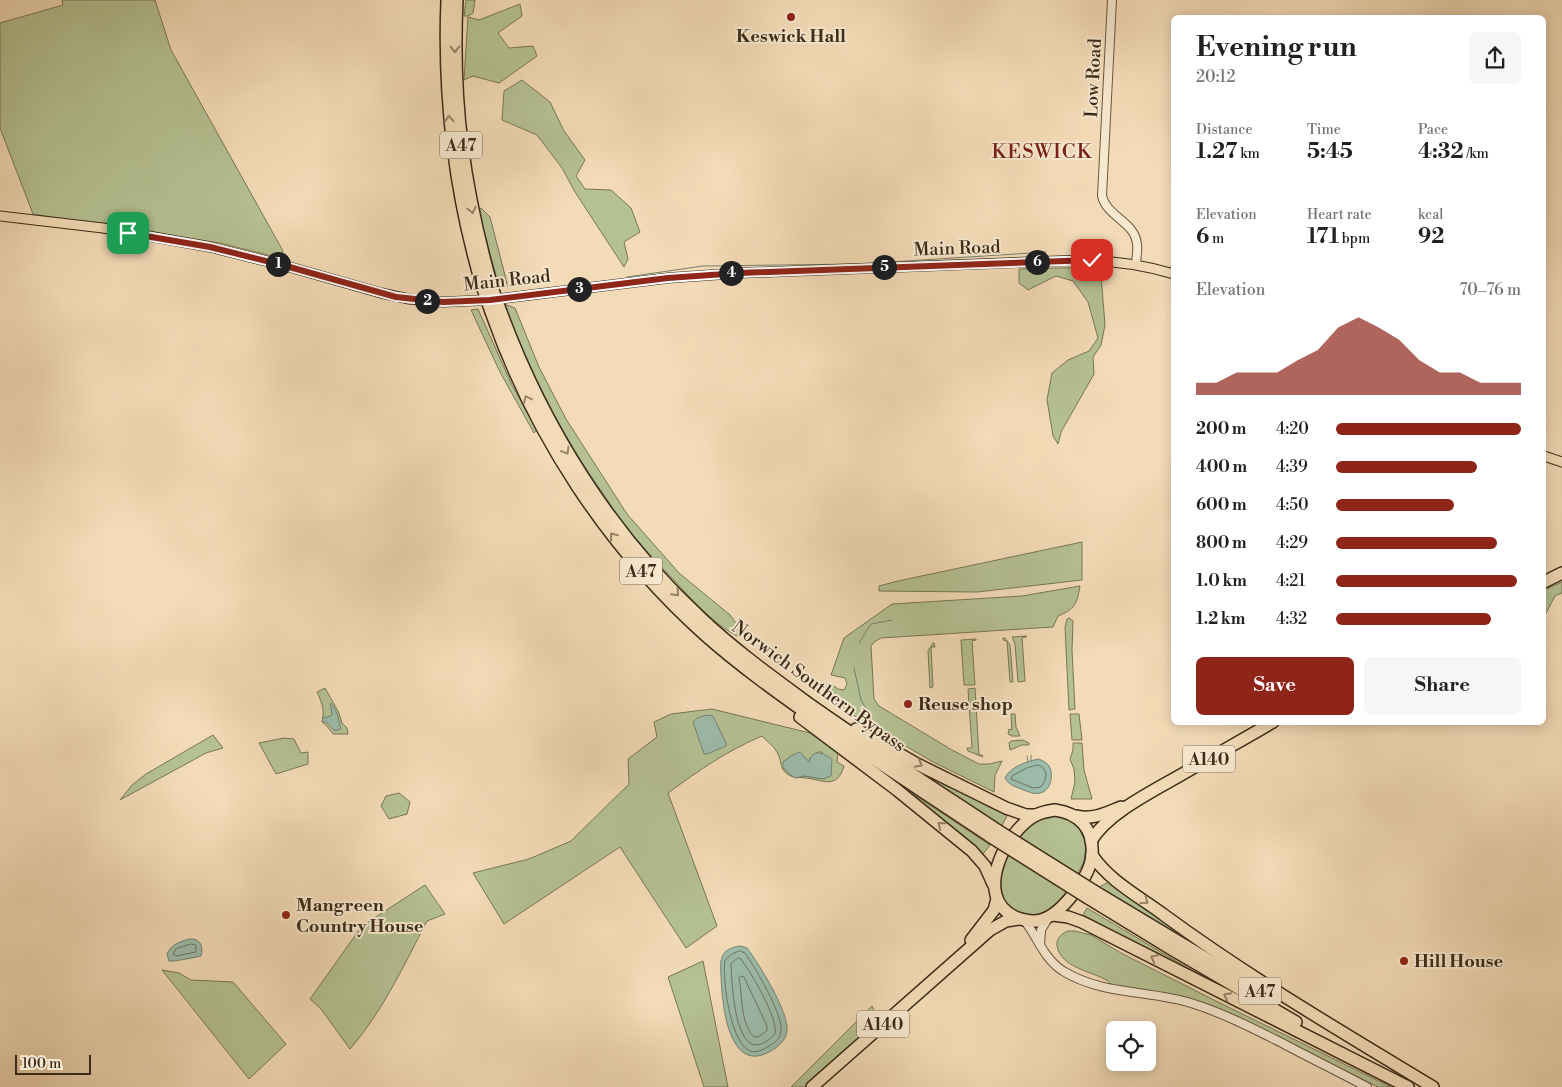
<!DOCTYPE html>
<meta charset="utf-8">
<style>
body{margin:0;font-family:"Libre Bodoni",serif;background:#f6f6f6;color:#202124;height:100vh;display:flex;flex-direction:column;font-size:19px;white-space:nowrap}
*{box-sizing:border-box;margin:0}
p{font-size:16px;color:#757577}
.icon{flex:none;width:28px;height:28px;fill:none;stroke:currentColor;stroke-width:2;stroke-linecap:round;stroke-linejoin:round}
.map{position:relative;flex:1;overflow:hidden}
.sheet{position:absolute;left:1171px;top:15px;width:375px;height:710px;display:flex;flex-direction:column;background:#fff;border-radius:8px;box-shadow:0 2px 12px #0003}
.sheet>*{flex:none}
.fabs{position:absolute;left:1106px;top:1021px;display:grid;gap:10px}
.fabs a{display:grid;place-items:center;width:50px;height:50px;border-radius:8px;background:#fff;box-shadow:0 2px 12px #0003;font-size:25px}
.scale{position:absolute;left:15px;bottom:12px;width:76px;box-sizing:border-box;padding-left:5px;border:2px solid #3b2b18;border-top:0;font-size:14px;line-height:18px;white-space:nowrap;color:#3b2b18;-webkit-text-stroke:4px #f7e8d0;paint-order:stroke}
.pin{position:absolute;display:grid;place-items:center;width:42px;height:42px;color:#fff;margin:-21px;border-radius:10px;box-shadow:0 2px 8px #0006}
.km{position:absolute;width:25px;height:25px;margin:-12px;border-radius:50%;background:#222;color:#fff;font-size:14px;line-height:25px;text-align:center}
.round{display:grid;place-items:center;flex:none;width:52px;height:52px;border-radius:8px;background:#f6f6f6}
.head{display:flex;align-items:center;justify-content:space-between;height:85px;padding:0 25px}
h1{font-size:28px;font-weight:700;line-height:38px}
.figures{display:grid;grid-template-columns:repeat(3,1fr);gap:8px;height:85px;padding:5px 25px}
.figures div{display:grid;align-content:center}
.figures b{font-size:21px;font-weight:700}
.figures small{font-size:14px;font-weight:400}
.figures p{font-size:14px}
.chart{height:140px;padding:10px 25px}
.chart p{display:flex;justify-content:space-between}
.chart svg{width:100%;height:90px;margin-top:5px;fill:#8f2418;opacity:.7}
.cta{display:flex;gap:10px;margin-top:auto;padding:10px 25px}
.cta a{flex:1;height:58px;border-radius:8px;background:#8f2418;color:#fff;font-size:20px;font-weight:700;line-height:58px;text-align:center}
.cta a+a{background:#f6f6f6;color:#202124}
ul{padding:0 25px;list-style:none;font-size:16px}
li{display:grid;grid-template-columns:80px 60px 1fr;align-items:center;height:38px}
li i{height:12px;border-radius:6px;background:#8f2418}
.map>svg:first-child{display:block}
.green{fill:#b5c193;stroke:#787656;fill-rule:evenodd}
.water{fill:#9cbbaa;stroke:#758170}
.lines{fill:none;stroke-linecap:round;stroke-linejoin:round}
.shore{stroke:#6c7361;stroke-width:1}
.stream{stroke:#758170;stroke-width:1}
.minor-casing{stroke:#695740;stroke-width:10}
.major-casing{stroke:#3b2b18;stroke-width:11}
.highway-casing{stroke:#3b2b18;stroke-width:14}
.minor{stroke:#f7e8d0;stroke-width:8}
.major{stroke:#f3dbb7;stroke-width:9}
.highway{stroke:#f3dbb7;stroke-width:11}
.highway-bridge-casing{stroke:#3b2b18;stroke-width:14;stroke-linecap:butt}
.highway-bridge{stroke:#f3dbb7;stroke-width:11}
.oneway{stroke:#978368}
.route-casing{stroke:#fff;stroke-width:10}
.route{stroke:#8f2418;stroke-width:6}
.poi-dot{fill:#8f2418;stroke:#f7e8d0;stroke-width:2}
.labels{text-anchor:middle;stroke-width:4;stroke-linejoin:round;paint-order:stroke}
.shield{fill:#f7e8d0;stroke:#73644f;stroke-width:1}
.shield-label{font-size:16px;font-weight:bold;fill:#3b2b18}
.poi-label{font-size:18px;font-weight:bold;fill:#3b2b18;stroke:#f7e8d0;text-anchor:start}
.street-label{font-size:18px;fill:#3b2b18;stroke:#f7e8d0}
.quarter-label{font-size:20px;letter-spacing:1px;fill:#7a1f14;stroke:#f7e8d0}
</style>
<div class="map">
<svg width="1562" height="1087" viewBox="0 0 1562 1087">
<rect width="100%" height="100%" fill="#f3dbb7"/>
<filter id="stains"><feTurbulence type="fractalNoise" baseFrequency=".004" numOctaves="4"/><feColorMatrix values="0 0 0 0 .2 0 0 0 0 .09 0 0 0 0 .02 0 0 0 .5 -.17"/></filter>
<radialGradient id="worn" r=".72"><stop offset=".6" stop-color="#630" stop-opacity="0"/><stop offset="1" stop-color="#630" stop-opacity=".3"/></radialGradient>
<g class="green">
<polygon points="62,0 155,0 171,50 283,251 280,258 220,243 136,230 132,223 126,223 121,228 33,214 0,128 0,23 63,5"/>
<polygon points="466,0 475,0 473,13 468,16 464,16"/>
<polygon points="520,4 522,16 498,33 509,48 533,46 537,56 499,83 473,76 464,80 468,17 479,20"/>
<polygon points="522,80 550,102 564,131 585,160 576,176 585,189 611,190 631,208 640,232 624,242 628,259 624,267 575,192 562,168 537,135 502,120 504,91"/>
<polygon points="481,208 490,217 508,287 497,279 478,210"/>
<polygon points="1095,267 1101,275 1105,325 1101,345 1093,357 1094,374 1061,432 1058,444 1053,436 1047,400 1052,373 1068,360 1089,351 1098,338 1088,302 1073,281 1056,276 1028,290 1019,283 1019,269"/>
<path d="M504 304 515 308 539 367 566 419 627 514 679 573 730 615 743 633 739 637C713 624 693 601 674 580 660 565 645 551 633 535 622 523 613 509 604 495 562 436 530 373 504 304Z"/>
<polygon points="478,309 512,385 537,430 534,433 500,372 471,310"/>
<polygon points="1082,542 1082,580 977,592 879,591 879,586 898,581"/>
<polygon points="1562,582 1562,593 1555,596 1544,617 1544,590"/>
<path d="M1080 586C1077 604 1075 609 1058 616L1053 627 881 638 874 642 871 646 874 699 879 706 952 750 979 764H989L1002 761 995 775 994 792 933 762 844 710 814 688 820 684 829 683 838 689 844 690 847 684 845 678 831 675 844 638 892 604 1022 596Z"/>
<polygon points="1069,618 1073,621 1072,650 1075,709 1069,710 1065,627 1067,619"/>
<polygon points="1027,636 1026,637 1022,638 1025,681 1018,682 1015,644 1012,637"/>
<polygon points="1003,638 1005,638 1010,645 1013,682 1010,682 1007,641 1003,640"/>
<polygon points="976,639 976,640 972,641 975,685 964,685 961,640"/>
<polygon points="933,643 934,643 935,647 931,647 933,687 930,688 928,651"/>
<path d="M325 688 339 713 342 723 347 728 348 734H333L327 726 322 722C325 710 322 703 317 692Z"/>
<polygon points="975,688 979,755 982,755 983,757 968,751 967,748 972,748 968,689"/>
<path d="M712 709 810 733 838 753 837 762 844 766C837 790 823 780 806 778 798 777 792 779 785 772 780 767 781 759 778 754 775 747 767 741 762 736 725 752 701 769 668 793L717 926 686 948 620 847 504 924 473 873 529 859 571 841 629 784 628 759 657 737 654 722 671 714ZM697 718 726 743 704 753ZM818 752H822L823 779 804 776 796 778 784 761 794 755 802 754 809 762 810 758Z"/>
<polygon points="1011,714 1015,714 1016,727 1020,736 1012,736 1008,734 1009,729 1012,730"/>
<polygon points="1070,714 1079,714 1082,740 1072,740"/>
<polygon points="213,735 223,748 206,753 120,800 132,785 146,774"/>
<polygon points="284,738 294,739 301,753 308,752 308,764 276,774 259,743"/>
<polygon points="1023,740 1029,743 1029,745 1022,745 1010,750 1009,743 1011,741"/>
<polygon points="1073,743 1082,743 1084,770 1092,799 1071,799 1075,782 1074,769 1070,759 1073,750"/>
<polygon points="896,757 1007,816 1001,827"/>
<polygon points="889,778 990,845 983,854 973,847"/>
<polygon points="399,793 410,802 407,814 389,819 381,806 386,796"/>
<polygon points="1052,814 1067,818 1079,827 1086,845 1084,861 1073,884 1055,905 1046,912 1037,915 1016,912 1010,908 1000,896 1000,867 1009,850 1031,822"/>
<polygon points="1111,881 1175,931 1173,933 1099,887"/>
<path d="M425 885 445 914 427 921C404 965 383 1011 350 1049L321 1009 310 999 362 926Z"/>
<polygon points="1087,908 1196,973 1195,975 1083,915"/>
<path d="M1067 931H1075L1091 935 1121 953 1218 1002 1391 1087H1378L1217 1008 1189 999 1113 987C1112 985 1110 983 1108 981 1092 971 1061 968 1057 946 1056 938 1061 935 1067 931Z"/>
<polygon points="703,961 728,1087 704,1087 668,977"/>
<polygon points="162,970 179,973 191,980 233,982 286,1044 249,1079"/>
<polygon points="872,1006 879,1021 806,1087 791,1087"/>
</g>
<g class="water">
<polygon points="331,703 337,713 341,729 335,731 326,722 322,722 323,718 331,716 332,713 330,705"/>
<polygon points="706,715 713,716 726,743 726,746 707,754 704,754 693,722 697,718"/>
<path d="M799 752 802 754 809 762C813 748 823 753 832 759L831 776 823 779 804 776 796 778 792 776 783 768V762L791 756Z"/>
<path d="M1039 759C1043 761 1046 762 1049 766 1054 774 1051 791 1040 793 1034 795 1027 791 1021 789 1014 786 1009 785 1005 778 1010 767 1027 761 1039 759Z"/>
<path d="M189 939C200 938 204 946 201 956 197 957 173 962 169 961L167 954C172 944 179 942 189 939Z"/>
<path d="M740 946 747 948C759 964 789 1012 787 1031 786 1040 778 1047 771 1051 728 1076 722 1003 721 976 720 959 720 949 740 946Z"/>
</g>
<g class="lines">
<g class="shore">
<path d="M1038 765C1049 769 1047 779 1041 787L1033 788 1011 779 1012 776 1027 768Z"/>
<polygon points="191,944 196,945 196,952 176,956 173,954 176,949"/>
<path d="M740 951 745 953C755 967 784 1016 781 1032 780 1039 775 1043 769 1046 763 1050 755 1054 748 1050 730 1039 722 979 725 960L732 954Z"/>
<path d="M738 958 741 959C750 971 779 1019 775 1034 735 1076 732 985 731 964Z"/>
<path d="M741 976 744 977 767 1026V1031L758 1037H754C742 1026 742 1001 740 984L739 978Z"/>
</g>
<g class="stream">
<polyline points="860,264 1046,252"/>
<polyline points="627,277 703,266 856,264"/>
<polyline points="859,643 871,624 892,620"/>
<polyline points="854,668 861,700 868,712"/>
<polyline points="1031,755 1031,761"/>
<polyline points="1027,756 1028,762"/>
</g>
<g class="minor-casing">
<g id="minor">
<path d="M1112 0 1102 196C1107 217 1135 222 1137 244 1138 251 1136 258 1136 265"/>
<path d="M1024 920C1038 937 1043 958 1063 971 1102 995 1148 990 1191 1003 1223 1013 1252 1028 1282 1043 1310 1058 1339 1072 1367 1087"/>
<polyline points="1040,945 1041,930 1048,918"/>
</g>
</g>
<g class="major-casing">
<g id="major">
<path d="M0 216 103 228 210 247 286 266 381 293 409 299 443 302 490 300 668 278 739 273 1084 260C1115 261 1144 265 1174 274"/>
<polyline points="1544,456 1562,462"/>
</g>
</g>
<g class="highway-casing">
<g id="highway">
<path d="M447 0C443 99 454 191 482 286"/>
<path d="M457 0C452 103 464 188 492 287"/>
<path d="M491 312C534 435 607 547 705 635 740 666 778 693 816 720 874 760 933 798 991 837"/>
<path d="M501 312C544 428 611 535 702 619 736 651 774 678 812 706 873 749 935 789 997 830"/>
<polyline points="1544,582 1562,573"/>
<polyline points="800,717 897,790 972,851 985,866 993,884"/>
<polyline points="856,729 917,764 1006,808 1026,815 1036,815"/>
<path d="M1055 810C1078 813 1094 828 1092 854 1091 876 1062 914 1041 920 1032 923 1023 920 1015 917 972 897 1006 830 1036 815 1042 812 1048 811 1055 810Z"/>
<path d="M1077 816C1093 820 1106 813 1121 807"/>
<path d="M1091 841C1108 812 1157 789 1186 772 1215 755 1244 739 1273 722"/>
<path d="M1092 855C1109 881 1140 897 1164 915 1250 978 1342 1032 1433 1087"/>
<polyline points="1094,891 1272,998"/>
<polyline points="1088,898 1173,950 1296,1022"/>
<polyline points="1053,915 1068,917 1082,922 1408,1087"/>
<polyline points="971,940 994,910 997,899"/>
<polyline points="812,1087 990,930 1006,921 1019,919"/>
</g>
</g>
<use href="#minor" class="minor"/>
<use href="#major" class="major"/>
<use href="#highway" class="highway"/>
<g class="highway-bridge-casing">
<g id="highway-bridge">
<polyline points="482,286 491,312"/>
<polyline points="492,287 501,312"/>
<polyline points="997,830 1094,891"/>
<polyline points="991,837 1088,898"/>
</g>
</g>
<use href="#highway-bridge" class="highway-bridge"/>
</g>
<defs><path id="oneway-chevron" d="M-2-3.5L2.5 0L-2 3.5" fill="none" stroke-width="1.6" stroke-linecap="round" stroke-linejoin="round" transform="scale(1.25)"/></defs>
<g class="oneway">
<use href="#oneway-chevron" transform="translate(455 49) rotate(89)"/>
<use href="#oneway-chevron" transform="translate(449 119) rotate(-94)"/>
<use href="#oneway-chevron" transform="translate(472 210) rotate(77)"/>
<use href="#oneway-chevron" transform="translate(527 399) rotate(-115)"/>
<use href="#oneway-chevron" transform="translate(566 451) rotate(59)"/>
<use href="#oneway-chevron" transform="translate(613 536) rotate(-128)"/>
<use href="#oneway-chevron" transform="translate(676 593) rotate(47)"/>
<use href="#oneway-chevron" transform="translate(919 764) rotate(28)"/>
<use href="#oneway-chevron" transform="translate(941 825) rotate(-141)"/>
<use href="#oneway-chevron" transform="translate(1145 901) rotate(36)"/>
<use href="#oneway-chevron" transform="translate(1154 958) rotate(-153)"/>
<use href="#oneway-chevron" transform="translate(1227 996) rotate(-153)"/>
</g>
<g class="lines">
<g class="route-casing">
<polyline id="route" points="128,233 210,247 286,266 396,297 443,302 490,300 668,278 739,273 1092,260"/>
</g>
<use href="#route" class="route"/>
</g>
<g class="poi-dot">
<circle cx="791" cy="17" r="5"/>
<circle cx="908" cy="704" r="5"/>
<circle cx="286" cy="915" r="5"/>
<circle cx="1404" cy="961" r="5"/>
</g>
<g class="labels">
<g class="shield">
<rect x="440" y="131.5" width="42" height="27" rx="4"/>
<rect x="620" y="557.5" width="42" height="27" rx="4"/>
<rect x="1183" y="745.5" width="52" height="27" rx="4"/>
<rect x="1239" y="977.5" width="42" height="27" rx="4"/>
<rect x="857" y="1010.5" width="52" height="27" rx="4"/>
</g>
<g class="shield-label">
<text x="461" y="151">A47</text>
<text x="641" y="577">A47</text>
<text x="1209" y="765">A140</text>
<text x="1260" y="997">A47</text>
<text x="883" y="1030">A140</text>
</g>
<g class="poi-label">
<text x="791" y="42" text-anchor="middle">Keswick Hall</text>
<text x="918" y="710">Reuse shop</text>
<text x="296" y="911">Mangreen<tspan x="296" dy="21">Country House</tspan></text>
<text x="1414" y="967">Hill House</text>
</g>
<g class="street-label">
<text transform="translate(1093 78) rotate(-87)" y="6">Low Road</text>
<text transform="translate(957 248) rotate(-2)" y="6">Main Road</text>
<text transform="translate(507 280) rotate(-6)" y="6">Main Road</text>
<text transform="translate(819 686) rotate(36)" y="6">Norwich Southern Bypass</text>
</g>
<g class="quarter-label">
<text x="1042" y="158">KESWICK</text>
</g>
</g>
<rect width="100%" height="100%" filter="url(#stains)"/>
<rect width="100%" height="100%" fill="url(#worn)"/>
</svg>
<div class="fabs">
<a><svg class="icon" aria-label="locate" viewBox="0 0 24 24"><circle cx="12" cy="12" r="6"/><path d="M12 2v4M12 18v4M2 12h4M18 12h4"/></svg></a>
</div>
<div class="scale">100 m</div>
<div class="pin" style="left:128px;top:233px;background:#1e9e55"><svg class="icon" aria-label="arrive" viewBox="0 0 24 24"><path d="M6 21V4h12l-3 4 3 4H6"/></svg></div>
<div class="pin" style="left:1092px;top:260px;background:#d93025"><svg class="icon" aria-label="check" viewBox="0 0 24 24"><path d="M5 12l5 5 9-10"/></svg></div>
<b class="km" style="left:278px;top:264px">1</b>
<b class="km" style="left:427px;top:301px">2</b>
<b class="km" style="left:579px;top:289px">3</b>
<b class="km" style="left:731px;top:273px">4</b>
<b class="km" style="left:884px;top:267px">5</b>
<b class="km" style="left:1037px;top:262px">6</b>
<section class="sheet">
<div class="head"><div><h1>Evening run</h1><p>20:12</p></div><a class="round"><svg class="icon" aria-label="share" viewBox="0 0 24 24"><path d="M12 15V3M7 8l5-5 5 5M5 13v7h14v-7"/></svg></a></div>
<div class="figures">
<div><p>Distance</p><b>1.27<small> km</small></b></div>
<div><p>Time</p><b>5:45</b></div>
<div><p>Pace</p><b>4:32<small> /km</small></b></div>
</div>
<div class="figures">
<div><p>Elevation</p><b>6<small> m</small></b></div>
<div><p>Heart rate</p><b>171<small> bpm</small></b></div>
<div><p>kcal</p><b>92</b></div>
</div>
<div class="chart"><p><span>Elevation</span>70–76 m</p>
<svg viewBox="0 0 160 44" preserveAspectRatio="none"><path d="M0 44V38L10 38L20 33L30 33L40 33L50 27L60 22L70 11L80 6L90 11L100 17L110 27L120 33L130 33L140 38L150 38L160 38V44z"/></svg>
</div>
<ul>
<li><b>200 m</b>4:20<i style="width:100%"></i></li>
<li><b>400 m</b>4:39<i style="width:76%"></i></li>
<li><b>600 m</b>4:50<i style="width:64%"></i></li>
<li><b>800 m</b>4:29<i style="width:87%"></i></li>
<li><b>1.0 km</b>4:21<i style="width:98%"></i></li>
<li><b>1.2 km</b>4:32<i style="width:84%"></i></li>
</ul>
<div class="cta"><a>Save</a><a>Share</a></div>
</section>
</div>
